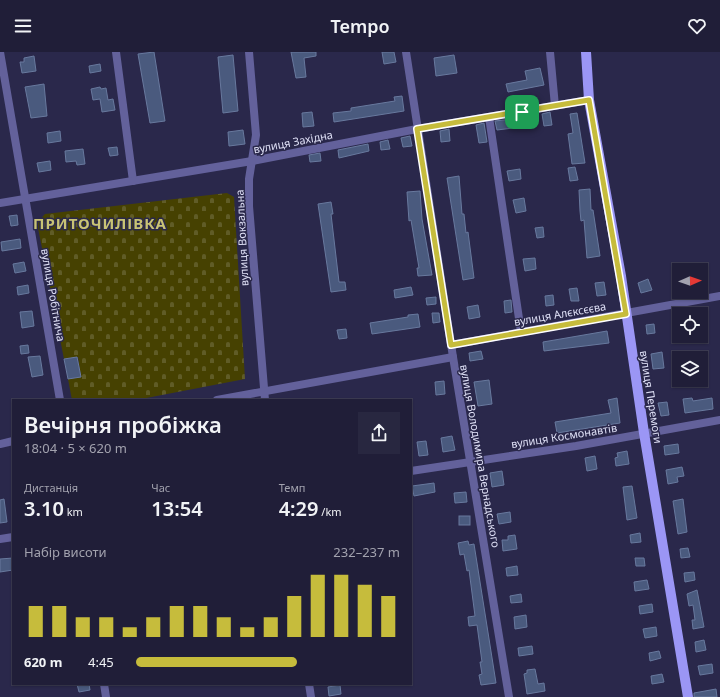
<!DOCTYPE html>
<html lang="uk">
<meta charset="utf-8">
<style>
body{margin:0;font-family:"Noto Sans",sans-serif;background:#282740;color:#f1f3f6;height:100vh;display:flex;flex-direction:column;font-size:15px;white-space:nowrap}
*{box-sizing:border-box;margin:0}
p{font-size:13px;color:#a2a2ae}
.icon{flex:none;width:22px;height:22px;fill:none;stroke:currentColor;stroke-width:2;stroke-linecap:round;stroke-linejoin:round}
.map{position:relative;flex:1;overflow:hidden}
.details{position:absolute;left:12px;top:347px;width:400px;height:286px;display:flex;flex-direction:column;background:#201e38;border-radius:0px;box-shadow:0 1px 3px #0004,0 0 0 1px #3d3c53}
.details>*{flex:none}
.needle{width:26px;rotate:88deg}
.fabs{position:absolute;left:672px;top:211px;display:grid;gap:8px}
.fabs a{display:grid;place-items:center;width:36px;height:36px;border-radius:0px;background:#201e38;box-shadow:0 1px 3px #0004,0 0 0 1px #3d3c53;font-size:20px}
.pin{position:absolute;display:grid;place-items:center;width:34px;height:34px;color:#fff;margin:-17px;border-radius:8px;box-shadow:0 2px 6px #0006}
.round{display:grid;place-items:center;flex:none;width:42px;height:42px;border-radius:0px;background:#282740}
.head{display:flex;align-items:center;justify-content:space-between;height:68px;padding:0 12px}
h1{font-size:22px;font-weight:600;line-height:30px}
.figures{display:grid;grid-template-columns:repeat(3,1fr);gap:6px;height:68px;padding:4px 12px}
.figures div{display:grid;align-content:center}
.figures b{font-size:20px;font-weight:600}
.figures small{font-size:11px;font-weight:400}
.figures p{font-size:11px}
.chart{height:112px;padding:8px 12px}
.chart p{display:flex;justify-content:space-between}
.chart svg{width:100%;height:72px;margin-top:4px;stroke:#c6bc3c;stroke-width:6}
ul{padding:0 12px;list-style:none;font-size:13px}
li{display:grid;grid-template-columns:64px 48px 1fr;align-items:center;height:30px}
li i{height:10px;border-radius:5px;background:#c6bc3c}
header{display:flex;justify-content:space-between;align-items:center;height:52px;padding:0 12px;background:#201e38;font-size:18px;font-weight:600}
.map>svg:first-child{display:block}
.cemetery{fill:url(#cemetery-stones)}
.building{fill:#4a5a7e;stroke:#68799e}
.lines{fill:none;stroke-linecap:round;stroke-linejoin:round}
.minor{stroke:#63619b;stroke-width:8}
.major{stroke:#9b96f5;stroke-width:10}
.route-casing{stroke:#fff;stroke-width:8}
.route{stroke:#c6bc3c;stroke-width:5}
.labels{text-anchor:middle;stroke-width:3;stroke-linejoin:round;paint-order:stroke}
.street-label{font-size:11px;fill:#dfe0f6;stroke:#2a284b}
.district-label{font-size:15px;font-weight:bold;letter-spacing:1px;fill:#c9c375;stroke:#2a284b}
</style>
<header><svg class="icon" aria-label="menu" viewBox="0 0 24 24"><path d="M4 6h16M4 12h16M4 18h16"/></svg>Tempo<svg class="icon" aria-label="heart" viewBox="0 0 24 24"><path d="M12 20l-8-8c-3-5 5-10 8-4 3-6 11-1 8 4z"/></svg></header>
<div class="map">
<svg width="720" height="645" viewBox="0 0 720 645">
<defs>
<pattern id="cemetery-stones" width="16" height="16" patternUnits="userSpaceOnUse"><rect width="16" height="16" fill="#464101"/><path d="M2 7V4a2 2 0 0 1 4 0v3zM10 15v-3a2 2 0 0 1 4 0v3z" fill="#605c27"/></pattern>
</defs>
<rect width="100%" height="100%" fill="#2a284b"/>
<polygon class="cemetery" points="227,141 234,145 245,327 136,348 72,348 68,327 81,325 78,305 64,307 37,171 45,162"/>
<g class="building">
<polygon points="154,0 165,69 150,71 138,2"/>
<polygon points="291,0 316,0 316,4 304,6 306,25 296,26"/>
<polygon points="382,0 394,0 396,10 384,12"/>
<polygon points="233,3 238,59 223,61 218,5"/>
<polygon points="454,3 457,21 436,24 434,6"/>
<polygon points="34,4 36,19 22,21 20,10 24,10 24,6"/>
<polygon points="100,12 101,19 90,21 89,14"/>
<polygon points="540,16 544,33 508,40 506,32 527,28 525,19"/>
<polygon points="44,32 47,64 31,66 25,35"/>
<polygon points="100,35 101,37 106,36 108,48 113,47 115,58 102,60 100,47 93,48 91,37"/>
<polygon points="402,44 404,59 334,70 333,61 351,59 351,56 395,49 394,45"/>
<polygon points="312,60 314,74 303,75 302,61"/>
<polygon points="550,60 552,73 544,74 542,62"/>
<polygon points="577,61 585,111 572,112 568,82 573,81 570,62"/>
<polygon points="512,67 513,76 497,78 495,69"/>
<polygon points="484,71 487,90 479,91 476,73"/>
<polygon points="449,77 450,89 441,90 440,79"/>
<polygon points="243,78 245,92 229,94 228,80"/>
<polygon points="60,79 61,89 48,91 47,81"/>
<polygon points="410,84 412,94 403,95 401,86"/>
<polygon points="388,88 390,97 381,98 380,90"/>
<polygon points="368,92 369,99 339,106 338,98"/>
<polygon points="117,95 118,103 110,104 108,96"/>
<polygon points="83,97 85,112 77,113 76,109 66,110 65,99"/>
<polygon points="320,101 321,109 310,110 309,103"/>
<polygon points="50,109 51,118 39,120 37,111"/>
<polygon points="575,115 578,128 570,129 568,116"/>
<polygon points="520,117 521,127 509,129 507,119"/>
<polygon points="459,124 462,162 464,162 466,181 468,180 474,226 463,228 447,126"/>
<polygon points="590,137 591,158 593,158 600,204 587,206 584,168 581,169 580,159 579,138"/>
<polygon points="420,139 422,167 432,223 418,224 417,216 419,216 411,168 409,169 407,140"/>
<polygon points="524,146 526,159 516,161 513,148"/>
<polygon points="331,150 333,162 331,162 339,230 345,230 346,238 331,240 318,152"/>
<polygon points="17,163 18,173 11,174 9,164"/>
<polygon points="543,175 544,185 537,186 535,176"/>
<polygon points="20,187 21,196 2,199 1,190"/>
<polygon points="535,206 536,217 525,219 523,207"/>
<polygon points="24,210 26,219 15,221 13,212"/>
<polygon points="648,227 652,238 641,241 638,231"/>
<polygon points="604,230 606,243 597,244 595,231"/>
<polygon points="28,233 29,241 18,243 17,235"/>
<polygon points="411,235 413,243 395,246 394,238"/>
<polygon points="577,236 579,249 571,249 569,237"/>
<polygon points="553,243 554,253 546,254 545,244"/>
<polygon points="436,245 436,252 427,253 426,246"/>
<polygon points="511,248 512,260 505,261 504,249"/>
<polygon points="478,253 480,265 469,267 467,255"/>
<polygon points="32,259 34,274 22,276 20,260"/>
<polygon points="432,261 439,261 440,270 433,271"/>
<polygon points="418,262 420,275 372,282 370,271 408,265 408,263"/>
<polygon points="654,272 655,281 647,282 646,273"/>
<polygon points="346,277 347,286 339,287 337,278"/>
<polygon points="607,279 609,291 544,299 543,290"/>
<polygon points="28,293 29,301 21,302 20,294"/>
<polygon points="481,299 483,307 470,309 469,301"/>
<polygon points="662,300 664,316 653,317 651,302"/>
<polygon points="40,304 43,323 32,325 28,305"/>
<polygon points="77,305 81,325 68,327 64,307"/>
<polygon points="489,328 492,352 478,354 474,330"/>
<polygon points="444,329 445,342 436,343 435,330"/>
<polygon points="617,346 620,371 557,381 555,370 611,361 608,348"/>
<polygon points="692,346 693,349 712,346 713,357 685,361 683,347"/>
<polygon points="667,350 669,363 661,364 658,351"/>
<polygon points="452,384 455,398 443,400 441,386"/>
<polygon points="426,389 428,403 419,404 417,390"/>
<polygon points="678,392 679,401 665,403 664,394"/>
<polygon points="627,399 629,412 616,414 615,406 618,405 617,401"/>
<polygon points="595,404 597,417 587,419 585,406"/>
<polygon points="682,415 684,424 677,425 678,430 668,432 666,418"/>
<polygon points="502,419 504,433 492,435 490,421"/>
<polygon points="434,431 435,440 414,444 412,434"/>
<polygon points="632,434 637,466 627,468 623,435"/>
<polygon points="466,440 467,450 455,451 454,441"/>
<polygon points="4,447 7,470 0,471 0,448"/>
<polygon points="683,447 687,480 678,482 673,449"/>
<polygon points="510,460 511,470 499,472 497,462"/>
<rect x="459" y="464" width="11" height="9"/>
<polygon points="640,481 641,490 631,491 630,483"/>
<polygon points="515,483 517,497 503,499 502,488 508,488 508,484"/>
<polygon points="468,489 469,493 474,492 496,631 481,633 479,623 482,622 480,610 482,610 477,573 469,574 468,565 475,564 469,518 467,519 464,502 460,503 458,491"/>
<polygon points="688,496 690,505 681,506 680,497"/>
<polygon points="13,506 13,518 0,520 0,507"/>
<polygon points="635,506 644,506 645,514 636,514"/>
<polygon points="517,514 518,523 507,524 506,516"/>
<polygon points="694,520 695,528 685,530 684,521"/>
<polygon points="647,528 649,537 635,539 634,530"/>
<polygon points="697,538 704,575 693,577 692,568 695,568 693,553 689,554 687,542"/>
<polygon points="521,542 522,550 511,551 510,544"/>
<polygon points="652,552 653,560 640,562 639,554"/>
<polygon points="526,563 527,575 515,577 514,565"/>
<polygon points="656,575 657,584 645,586 643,577"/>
<polygon points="704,588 706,598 696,600 695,590"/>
<polygon points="532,594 533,602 519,604 518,596"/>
<polygon points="659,599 661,606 650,609 649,601"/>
<polygon points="712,612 713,621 700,623 698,614"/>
<polygon points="535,617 538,632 544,631 545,639 527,642 524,622 527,621 527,618"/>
<polygon points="662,622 664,630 652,632 651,624"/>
<polygon points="77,632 89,632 90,638 79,640"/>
<polygon points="340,633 341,642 329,644 328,635"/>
<polygon points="716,637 717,645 694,645 694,641"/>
</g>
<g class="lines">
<g class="minor">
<polyline points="0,0 60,348"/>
<polyline points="116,0 133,129"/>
<polyline points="249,0 256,83 249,127 249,154 265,348"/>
<polyline points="406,0 453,305 509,645"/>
<polyline points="550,0 555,54"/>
<polyline points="489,65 521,280"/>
<polyline points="0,151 252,109 417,77 589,48"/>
<polyline points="451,293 720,244"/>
<polyline points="217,348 453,305"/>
<polyline points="0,392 13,389"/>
<polyline points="411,419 576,394 720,368"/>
<polyline points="0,487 13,485"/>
<polyline points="104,632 106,645"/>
<polyline points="309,632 311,645"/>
</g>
<polyline class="major" points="586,0 589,48 621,224 644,381 688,645"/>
</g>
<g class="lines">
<g class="route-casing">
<polygon id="route" points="589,48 626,262 451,293 417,77"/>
</g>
<use href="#route" class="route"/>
</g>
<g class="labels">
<g class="street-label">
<text transform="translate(293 90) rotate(-11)" y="4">вулиця Західна</text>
<text transform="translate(242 186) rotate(-93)" y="4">вулиця Вокзальна</text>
<text transform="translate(53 243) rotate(80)" y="4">вулиця Робітнича</text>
<text transform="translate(560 262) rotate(-10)" y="4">вулиця Алєксєєва</text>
<text transform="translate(651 345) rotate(81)" y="4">вулиця Перемоги</text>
<text transform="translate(564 384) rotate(-9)" y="4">вулиця Космонавтів</text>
<text transform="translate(480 404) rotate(80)" y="4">вулиця Володимира Вернадського</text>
</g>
<g class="district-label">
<text x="100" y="177">ПРИТОЧИЛІВКА</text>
</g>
</g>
</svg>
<div class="fabs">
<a><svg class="needle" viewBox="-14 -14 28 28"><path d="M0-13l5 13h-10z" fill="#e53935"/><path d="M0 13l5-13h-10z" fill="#a2a2ae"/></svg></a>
<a><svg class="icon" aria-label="locate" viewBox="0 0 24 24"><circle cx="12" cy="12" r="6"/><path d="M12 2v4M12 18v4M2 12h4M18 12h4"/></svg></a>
<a><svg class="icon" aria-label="layers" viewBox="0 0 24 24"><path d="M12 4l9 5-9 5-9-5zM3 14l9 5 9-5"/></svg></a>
</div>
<div class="pin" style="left:522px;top:60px;background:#1e9e55"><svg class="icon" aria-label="arrive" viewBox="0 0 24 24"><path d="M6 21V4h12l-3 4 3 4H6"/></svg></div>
<section class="details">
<div class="head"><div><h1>Вечірня пробіжка</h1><p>18:04 · 5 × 620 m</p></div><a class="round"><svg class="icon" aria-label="share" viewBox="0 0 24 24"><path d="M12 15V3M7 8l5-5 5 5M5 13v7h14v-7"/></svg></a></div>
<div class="figures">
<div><p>Дистанція</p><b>3.10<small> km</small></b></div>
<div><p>Час</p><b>13:54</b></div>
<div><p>Темп</p><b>4:29<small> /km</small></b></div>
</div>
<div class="chart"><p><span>Набір висоти</span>232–237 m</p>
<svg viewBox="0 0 160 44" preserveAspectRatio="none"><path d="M5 44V25M15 44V25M25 44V32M35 44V32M45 44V38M55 44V32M65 44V25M75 44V25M85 44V32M95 44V38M105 44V32M115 44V19M125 44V6M135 44V6M145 44V12M155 44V19"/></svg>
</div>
<ul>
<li><b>620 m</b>4:45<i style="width:61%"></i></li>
</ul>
</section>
</div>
